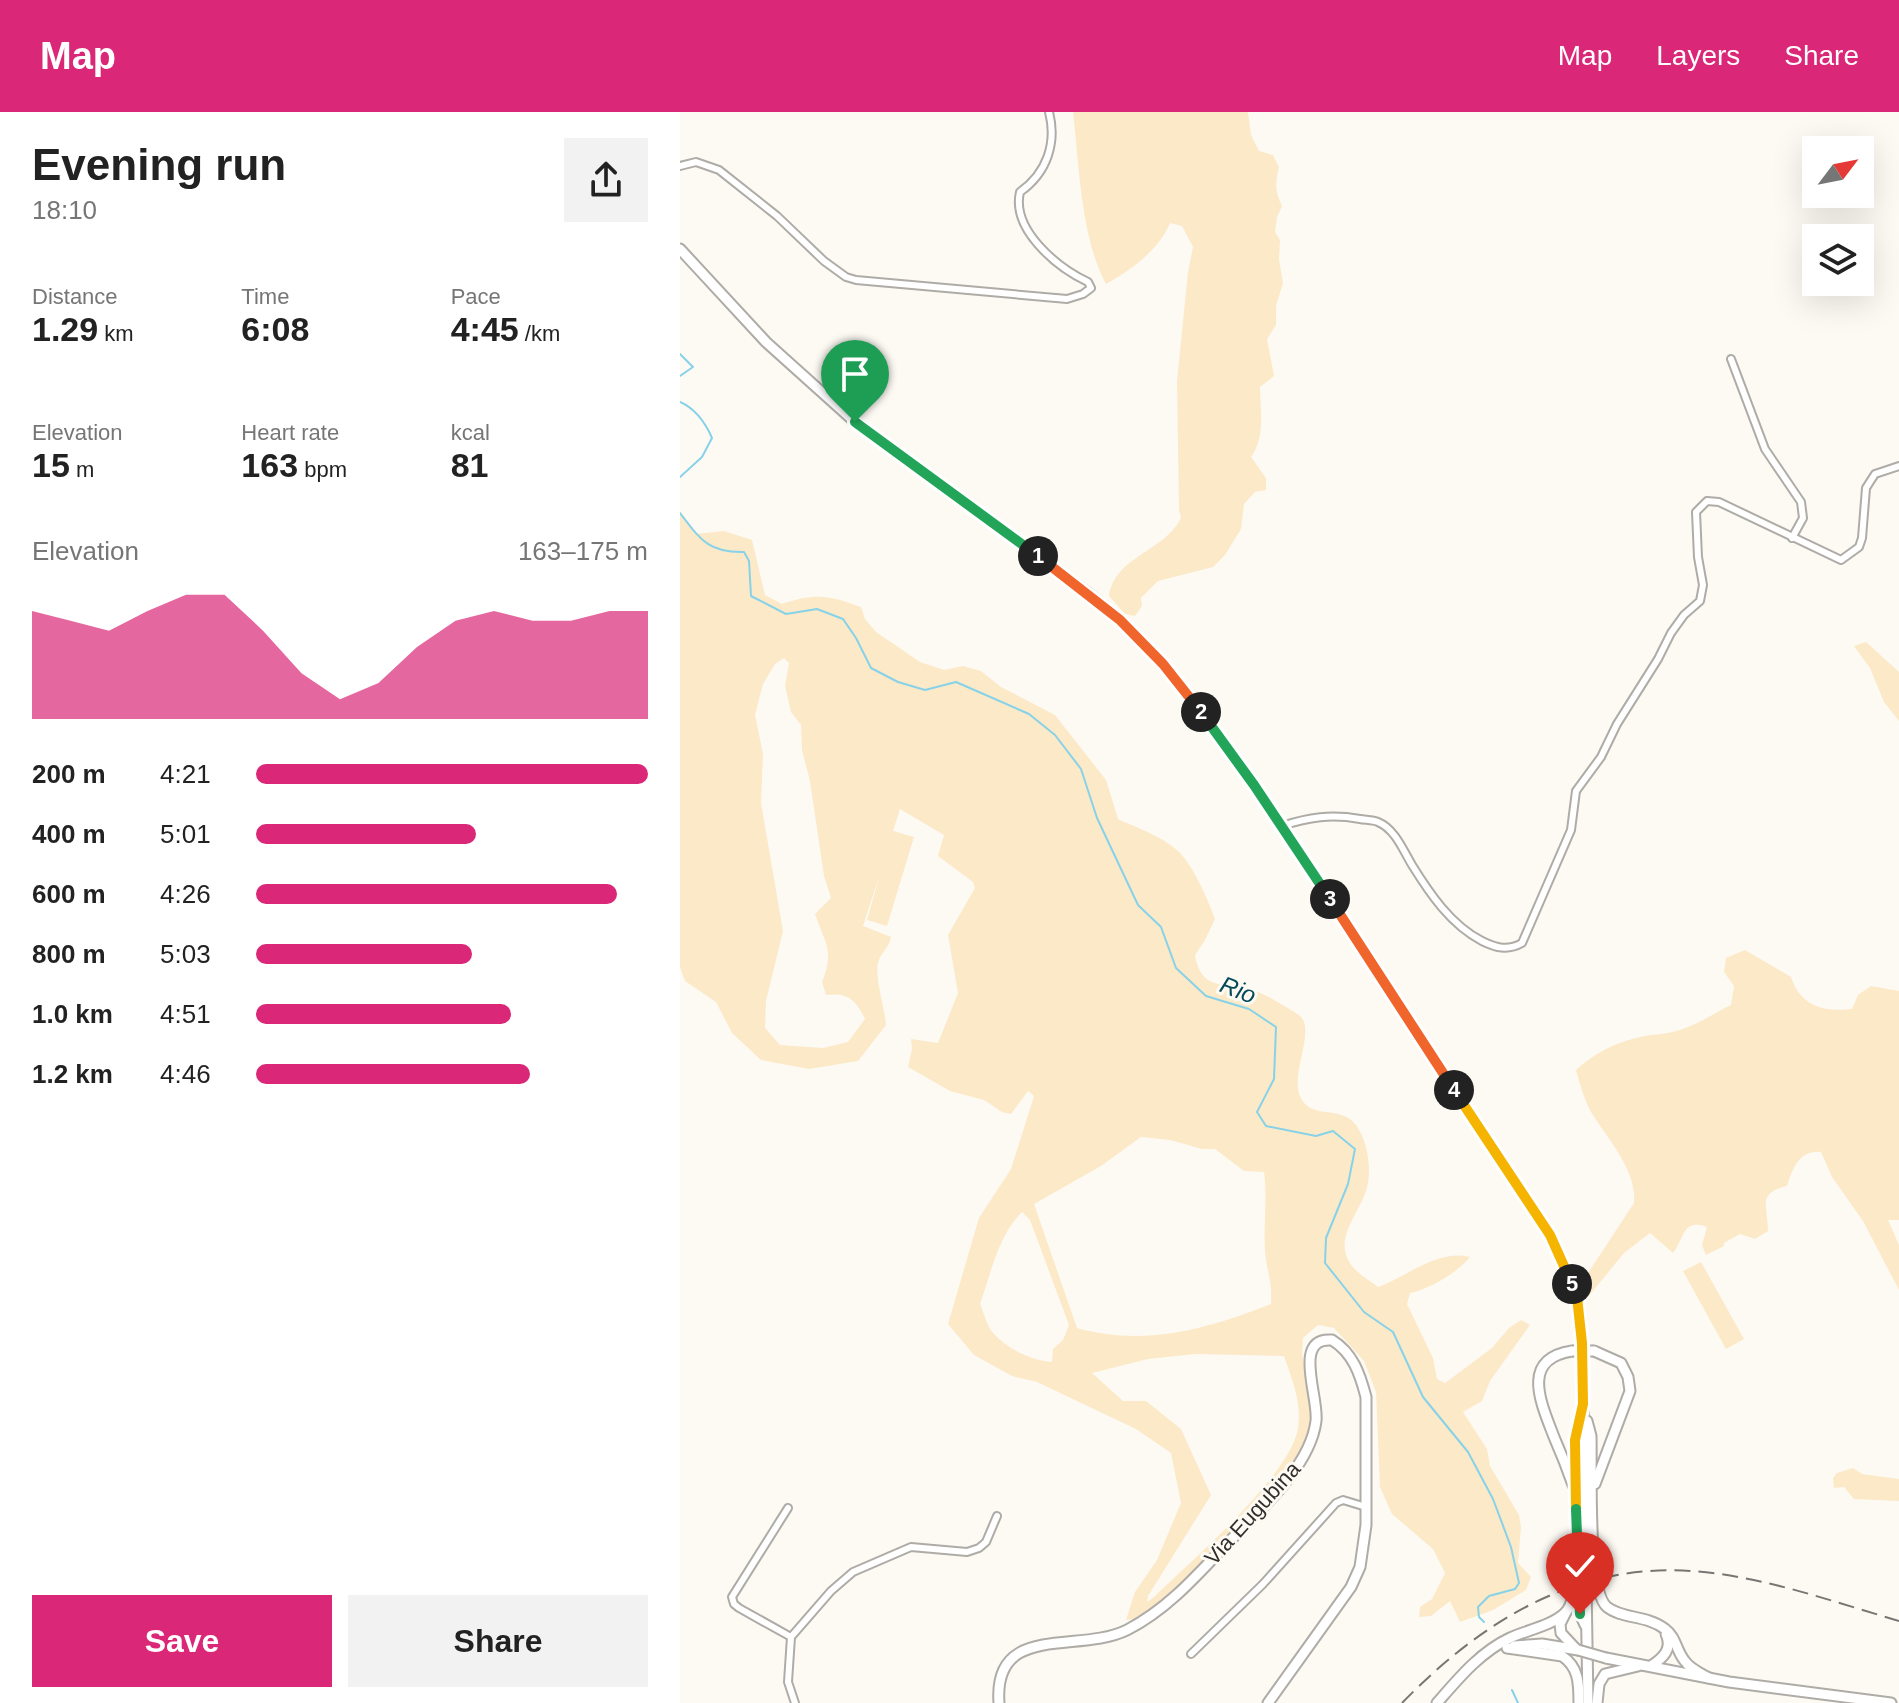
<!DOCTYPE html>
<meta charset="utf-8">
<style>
body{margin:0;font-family:Helvetica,sans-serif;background:#f2f2f2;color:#222;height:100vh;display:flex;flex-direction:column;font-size:30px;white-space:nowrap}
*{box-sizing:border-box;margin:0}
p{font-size:26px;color:#767676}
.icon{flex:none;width:44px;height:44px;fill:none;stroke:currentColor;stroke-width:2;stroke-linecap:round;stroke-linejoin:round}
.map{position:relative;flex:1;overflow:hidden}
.drawer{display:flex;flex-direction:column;background:#fff;width:680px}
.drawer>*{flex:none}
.needle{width:52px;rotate:58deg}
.controls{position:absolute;left:1122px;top:24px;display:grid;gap:16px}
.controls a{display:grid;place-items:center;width:72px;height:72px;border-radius:0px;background:#fff;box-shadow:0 8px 32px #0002;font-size:40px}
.pin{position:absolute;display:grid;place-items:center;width:68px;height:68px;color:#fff;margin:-82px -34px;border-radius:50% 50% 50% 0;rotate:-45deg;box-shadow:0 0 8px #0007}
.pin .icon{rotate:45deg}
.km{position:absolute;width:40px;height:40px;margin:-20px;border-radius:50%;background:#222;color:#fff;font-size:22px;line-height:40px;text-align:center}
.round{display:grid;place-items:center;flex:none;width:84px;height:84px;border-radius:0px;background:#f2f2f2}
.summary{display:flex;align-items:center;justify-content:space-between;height:136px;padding:0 32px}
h1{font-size:44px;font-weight:600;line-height:60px}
.stats{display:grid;grid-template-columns:repeat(3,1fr);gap:12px;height:136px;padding:8px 32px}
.stats div{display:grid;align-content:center}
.stats b{font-size:34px;font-weight:600}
.stats small{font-size:22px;font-weight:400}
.stats p{font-size:22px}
.chart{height:224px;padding:16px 32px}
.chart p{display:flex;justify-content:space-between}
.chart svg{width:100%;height:144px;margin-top:8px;fill:#db2777;opacity:.7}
.cta{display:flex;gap:16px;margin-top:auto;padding:16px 32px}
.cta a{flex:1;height:92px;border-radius:0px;background:#db2777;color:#fff;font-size:32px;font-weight:600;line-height:92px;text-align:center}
.cta a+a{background:#f2f2f2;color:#222}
ul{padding:0 32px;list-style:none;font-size:26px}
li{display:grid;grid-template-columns:128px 96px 1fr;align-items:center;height:60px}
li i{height:20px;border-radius:10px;background:#db2777}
header{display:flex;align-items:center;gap:48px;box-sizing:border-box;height:112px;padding:0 40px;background:#db2777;color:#fff}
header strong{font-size:38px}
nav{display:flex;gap:44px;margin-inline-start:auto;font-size:28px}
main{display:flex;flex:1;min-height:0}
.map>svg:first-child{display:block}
.green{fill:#fce9c8;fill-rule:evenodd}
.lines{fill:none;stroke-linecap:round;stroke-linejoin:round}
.stream{stroke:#87d2e8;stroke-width:2}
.street-casing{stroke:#afaca7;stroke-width:10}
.secondary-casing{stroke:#afaca7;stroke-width:13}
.street{stroke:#fff;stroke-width:6}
.secondary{stroke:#fff;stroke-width:9}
.rail{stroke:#787673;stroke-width:2;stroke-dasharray:16 8;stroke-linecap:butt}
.secondary-bridge-casing{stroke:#afaca7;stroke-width:13;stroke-linecap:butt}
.secondary-bridge{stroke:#fff;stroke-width:9}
.split-1-casing{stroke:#fff;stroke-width:16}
.split-2-casing{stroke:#fff;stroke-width:16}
.split-3-casing{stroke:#fff;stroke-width:16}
.split-4-casing{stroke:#fff;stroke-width:16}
.split-5-casing{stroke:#fff;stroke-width:16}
.split-6-casing{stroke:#fff;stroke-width:16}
.split-7-casing{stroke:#fff;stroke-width:16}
.split-1{stroke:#22a559;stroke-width:10}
.split-2{stroke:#f0652b;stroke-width:10}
.split-3{stroke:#22a559;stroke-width:10}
.split-4{stroke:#f0652b;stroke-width:10}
.split-5{stroke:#f5b400;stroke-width:10}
.split-6{stroke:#f5b400;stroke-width:10}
.split-7{stroke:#22a559;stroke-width:10}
.labels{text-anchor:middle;stroke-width:6;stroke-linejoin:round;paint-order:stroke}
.street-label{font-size:22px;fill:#302f2d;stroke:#fdfaf4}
.water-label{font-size:24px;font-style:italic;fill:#034a59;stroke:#fdfaf4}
</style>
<header>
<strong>Map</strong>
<nav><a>Map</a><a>Layers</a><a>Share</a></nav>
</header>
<main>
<section class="drawer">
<div class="summary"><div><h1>Evening run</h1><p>18:10</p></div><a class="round"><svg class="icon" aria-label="share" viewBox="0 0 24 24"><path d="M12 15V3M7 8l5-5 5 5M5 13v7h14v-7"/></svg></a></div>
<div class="stats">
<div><p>Distance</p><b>1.29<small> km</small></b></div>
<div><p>Time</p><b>6:08</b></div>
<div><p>Pace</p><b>4:45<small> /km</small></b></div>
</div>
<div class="stats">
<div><p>Elevation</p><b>15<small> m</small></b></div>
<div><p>Heart rate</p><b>163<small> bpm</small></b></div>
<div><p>kcal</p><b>81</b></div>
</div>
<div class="chart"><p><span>Elevation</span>163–175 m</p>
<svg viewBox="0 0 160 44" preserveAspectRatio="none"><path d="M0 44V11L10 14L20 17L30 11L40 6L50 6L60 17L70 30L80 38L90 33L100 22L110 14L120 11L130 14L140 14L150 11L160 11V44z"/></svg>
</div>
<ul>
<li><b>200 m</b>4:21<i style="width:100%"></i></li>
<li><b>400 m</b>5:01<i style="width:56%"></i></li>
<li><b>600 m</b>4:26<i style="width:92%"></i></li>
<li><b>800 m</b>5:03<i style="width:55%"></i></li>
<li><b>1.0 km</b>4:51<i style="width:65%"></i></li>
<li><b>1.2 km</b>4:46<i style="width:70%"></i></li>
</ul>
<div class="cta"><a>Save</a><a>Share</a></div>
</section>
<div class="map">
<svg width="1219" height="1591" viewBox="0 0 1219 1591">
<rect width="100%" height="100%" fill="#fdfaf4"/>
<g class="green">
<path d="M393 0H568L571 23 579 39 593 43 599 55C595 71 595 80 602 94L597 105 595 120 600 128 599 147 603 171 596 194V213L587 227 594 264 580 275C580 299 586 324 571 345L586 366V378L575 380 564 392 561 417 545 443 533 455 478 469 461 486 462 494 455 504 445 502 429 484C435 444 484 440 501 406L499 398 497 269 508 160 513 135 502 114 490 111C479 138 451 158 426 172 401 126 399 52 393 0Z"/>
<path d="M0 399 15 422 44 419 72 428 85 483 102 492C135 481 148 483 181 495L185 507 196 520 240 550 264 558 283 554 301 559 321 575 375 603 426 668 438 707C457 716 484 725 499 740 514 755 528 788 535 807L525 828 515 843C521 879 543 870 570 877 586 882 605 894 619 903 637 917 610 960 620 984 630 1009 661 992 676 1013 687 1028 691 1052 688 1071 684 1097 652 1125 670 1151 676 1161 689 1168 698 1175 728 1164 758 1137 790 1145 778 1160 750 1177 730 1181L727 1192 753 1246 757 1267 765 1271 812 1236 829 1216 841 1208 850 1213 810 1269 802 1289 783 1300 807 1337 810 1354 839 1403 841 1415 838 1451 851 1465 846 1478 813 1498 780 1510 770 1489 751 1504 739 1505 740 1495 752 1487 765 1461 753 1437 712 1402 700 1375 696 1280 684 1249 654 1216 638 1213 623 1226 622 1241 631 1292 629 1326 593 1377 493 1483 456 1507 446 1508 455 1480 477 1448 501 1391 491 1341 456 1317 357 1270 332 1264 294 1243 268 1212 299 1106 331 1057 354 984 348 979 331 1002 322 1000 304 988 270 979 228 955 232 937 231 927 258 931 278 881 268 823 295 776 293 770 258 744 264 723 220 697 213 719 234 725 207 814 187 808 200 762 183 814 211 825C209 835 203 839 199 848 193 861 205 896 206 913L178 949 129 957 81 948 52 921 36 890 5 869 0 855ZM104 546 109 551 105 574 111 600 121 613 122 638 130 669 144 764 151 786 135 802C145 832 155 838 142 870L146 883C168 880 176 888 185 907L168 930 143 936 100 933 85 916 86 889 103 819 81 691 83 642 75 603 83 572 95 552ZM461 1025 490 1028 522 1037H535L564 1059 584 1060C588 1089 582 1119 586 1148 589 1166 592 1172 591 1192 527 1217 466 1235 397 1216L354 1092 421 1054ZM342 1100 350 1108 389 1213 383 1228 373 1237 372 1250C352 1249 328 1237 314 1222 307 1215 304 1201 300 1192 311 1162 318 1123 342 1100ZM515 1242 604 1244C612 1268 622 1291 618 1316 611 1363 510 1450 474 1485L467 1490 468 1484 531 1383 501 1317 466 1289H443L412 1261 468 1247Z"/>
<polygon points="1186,530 1219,560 1219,609 1204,590 1190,556 1174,534"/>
<path d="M1065 838 1111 865C1121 895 1144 900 1172 897L1178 883 1191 874 1219 879V1108H1208L1219 1133V1178L1183 1109 1152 1065 1141 1040C1119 1038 1113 1056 1107 1074 1076 1081 1088 1095 1088 1119L1075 1127 1060 1122 1044 1131V1134L1026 1143 1022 1133 1027 1115C1002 1106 1005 1126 993 1141L970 1121 944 1141 908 1185 906 1164 954 1091C957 1058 927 1026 911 1000 904 987 900 972 896 958 912 943 934 931 956 926 970 922 985 923 1000 918 1017 913 1034 901 1051 893L1054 874 1044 860 1046 846Z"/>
<polygon points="1021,1150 1064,1227 1046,1237 1003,1159"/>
<polygon points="1173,1356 1182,1362 1219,1367 1219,1389 1174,1387 1164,1375 1154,1376 1153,1366 1157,1361"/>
</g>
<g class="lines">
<g class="stream">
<polyline points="0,242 13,255 0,264"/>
<path d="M0 290C16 297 25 310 32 326L22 345 0 365"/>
<path d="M0 401C20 427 28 441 64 440L69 449 71 484 106 502 137 497 163 507 176 526 191 556 218 570 245 578 276 570 349 602 375 623 401 657 417 706 458 793 481 815 496 856 526 884 569 897 596 915 594 967 577 1000 586 1014 636 1024 653 1019 675 1037 668 1072 646 1126 645 1151 684 1200 713 1220 743 1285 788 1340 813 1387 831 1435 839 1471 835 1477 809 1484 798 1495 799 1505 804 1510"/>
<polyline points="832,1578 838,1591"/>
</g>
<g class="street-casing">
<g id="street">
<path d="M0 54 16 50 39 58 97 104 144 149 166 165 176 168 387 187 403 182 411 176 408 170C378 156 331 118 340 80 367 61 377 31 369 0"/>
<polyline points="1051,247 1085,337 1121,390 1123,406 1112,426"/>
<path d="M602 714C629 705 651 702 680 707 685 708 693 708 698 710 715 717 723 738 732 753 750 782 771 813 802 829 816 836 828 839 842 831L891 718 896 679 921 645 937 612 978 547 991 521 1004 503 1020 489 1023 473 1018 445 1016 400 1027 389 1039 390 1161 448 1179 435 1182 426 1186 376 1195 362 1219 354"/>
<polyline points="108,1396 52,1485 54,1492 59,1496 111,1525"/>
<polyline points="511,1542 583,1472 656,1391 663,1388 686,1395"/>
<polyline points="115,1591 108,1570 111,1525 151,1479 173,1460 231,1435 287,1440 299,1436 306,1430 317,1404"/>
</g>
</g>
<g class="secondary-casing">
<g id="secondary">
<path d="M0 137 86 230 175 310 408 481C500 556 563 656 628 753 709 876 787 1001 870 1123L897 1185 902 1231 908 1591"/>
<path d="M892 1239C840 1247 861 1291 874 1325 881 1341 887 1356 893 1373"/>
<polyline points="914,1239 941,1251 948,1265 950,1279 915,1372"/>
<path d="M907 1309 911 1324C912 1355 907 1479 927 1495 942 1507 967 1503 985 1517 996 1525 996 1538 1004 1548 1010 1557 1020 1561 1029 1566"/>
<polyline points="898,1477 900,1502 905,1513"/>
<polyline points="886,1500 880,1512 881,1521 895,1536"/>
<polyline points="834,1534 862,1532 898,1538"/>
<path d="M827 1536 882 1544C899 1555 899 1572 899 1591"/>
<polyline points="926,1546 1049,1570 1211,1591"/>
<path d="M971 1554C983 1546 993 1537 986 1522"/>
<path d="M319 1591C313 1510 398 1542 447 1518 484 1499 512 1469 540 1439 572 1405 630 1358 636 1309 639 1285 612 1225 652 1228 673 1241 680 1262 686 1285V1413L680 1455 671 1475 588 1591"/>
<path d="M757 1591C778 1567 800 1540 830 1526 847 1518 871 1514 885 1501 906 1481 893 1363 895 1331 895 1323 898 1315 899 1307"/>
<polyline points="917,1591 919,1572 925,1562 958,1554"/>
</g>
</g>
<use href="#street" class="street"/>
<use href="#secondary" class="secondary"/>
<path class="rail" d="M722 1591C801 1510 894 1451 1012 1459 1082 1464 1151 1489 1219 1509"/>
<g class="secondary-bridge-casing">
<g id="secondary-bridge">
<polyline points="892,1239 914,1239"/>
<polyline points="898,1538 926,1546"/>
</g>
</g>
<use href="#secondary-bridge" class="secondary-bridge"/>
</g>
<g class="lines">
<g class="split-1-casing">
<polyline id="split-1" points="175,310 358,444"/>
</g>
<g class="split-2-casing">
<polyline id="split-2" points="358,444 440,508 483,552 521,600"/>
</g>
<g class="split-3-casing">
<polyline id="split-3" points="521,600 574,673 650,787"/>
</g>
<g class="split-4-casing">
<polyline id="split-4" points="650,787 774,978"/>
</g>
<g class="split-5-casing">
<polyline id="split-5" points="774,978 870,1123 892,1172"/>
</g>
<g class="split-6-casing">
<polyline id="split-6" points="892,1172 897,1185 902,1231 903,1292 895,1328 896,1397"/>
</g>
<g class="split-7-casing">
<polyline id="split-7" points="896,1397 900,1502"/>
</g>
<use href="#split-1" class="split-1"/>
<use href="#split-2" class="split-2"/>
<use href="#split-3" class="split-3"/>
<use href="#split-4" class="split-4"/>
<use href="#split-5" class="split-5"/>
<use href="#split-6" class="split-6"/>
<use href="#split-7" class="split-7"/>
</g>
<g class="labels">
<g class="street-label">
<text transform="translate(572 1401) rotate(-48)" y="8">Via Eugubina</text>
</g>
<g class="water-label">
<text transform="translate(558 878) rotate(21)" y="8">Rio</text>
</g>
</g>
</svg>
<div class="controls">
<a><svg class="needle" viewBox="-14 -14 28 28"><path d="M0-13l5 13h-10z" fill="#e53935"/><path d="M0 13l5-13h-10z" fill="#767676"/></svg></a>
<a><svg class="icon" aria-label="layers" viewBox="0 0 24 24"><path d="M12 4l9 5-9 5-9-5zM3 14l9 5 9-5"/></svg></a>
</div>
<div class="pin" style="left:175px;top:310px;background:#1e9e55"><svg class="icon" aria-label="arrive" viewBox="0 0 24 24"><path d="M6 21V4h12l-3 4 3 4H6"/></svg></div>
<div class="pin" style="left:900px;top:1502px;background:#d93025"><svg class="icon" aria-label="check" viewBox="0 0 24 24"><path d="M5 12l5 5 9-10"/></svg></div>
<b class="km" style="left:358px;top:444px">1</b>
<b class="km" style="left:521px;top:600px">2</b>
<b class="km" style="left:650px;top:787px">3</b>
<b class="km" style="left:774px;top:978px">4</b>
<b class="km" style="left:892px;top:1172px">5</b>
</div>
</main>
